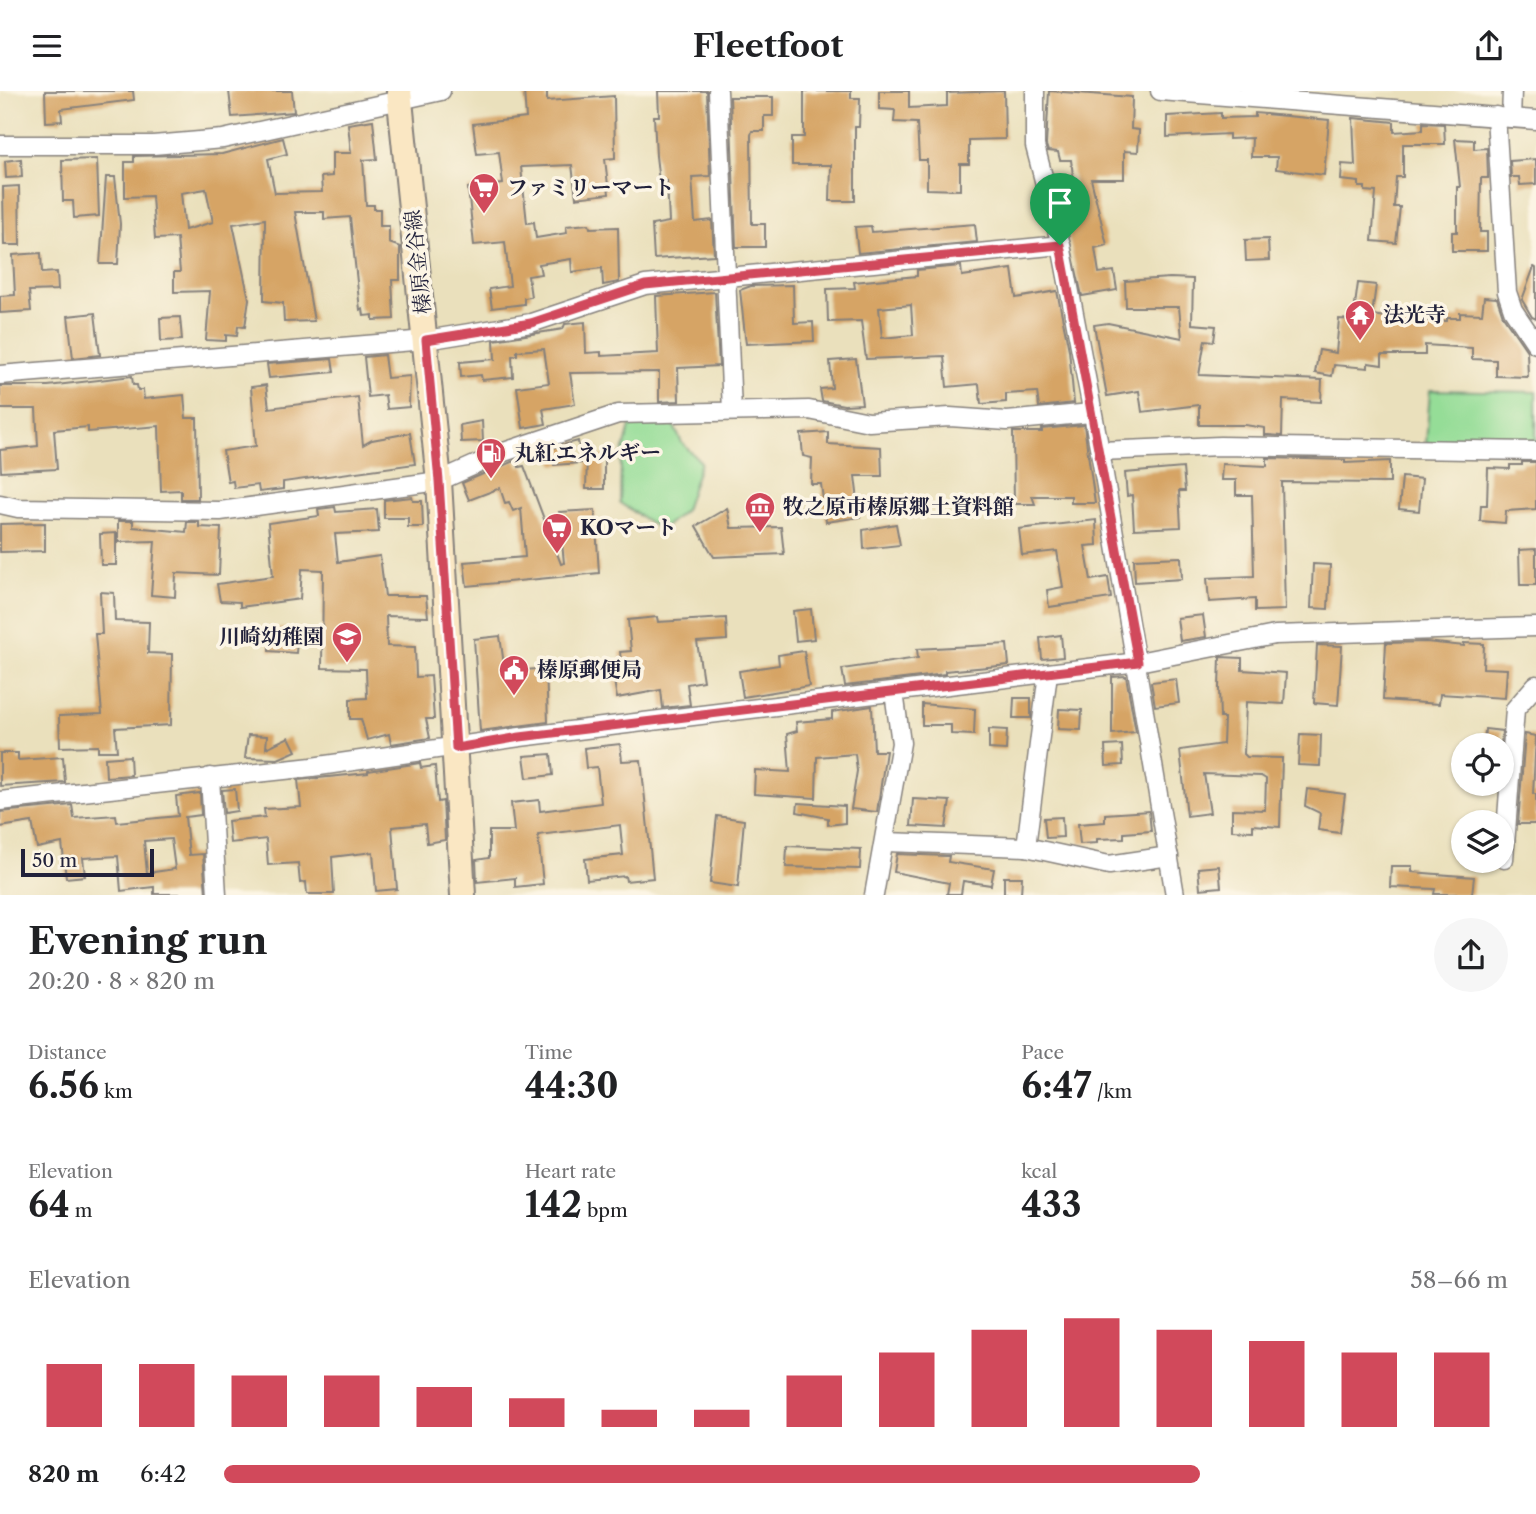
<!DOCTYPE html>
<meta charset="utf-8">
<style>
body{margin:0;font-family:"Libre Caslon Text","Noto Serif JP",serif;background:#f6f6f6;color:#202124;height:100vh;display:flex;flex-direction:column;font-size:26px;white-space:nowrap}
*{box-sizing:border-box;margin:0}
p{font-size:23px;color:#757577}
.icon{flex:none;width:38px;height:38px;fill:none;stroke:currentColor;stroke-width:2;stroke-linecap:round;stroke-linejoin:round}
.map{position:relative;height:804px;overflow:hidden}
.side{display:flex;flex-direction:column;background:#fff;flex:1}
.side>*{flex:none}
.fabs{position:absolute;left:1451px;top:642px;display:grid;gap:14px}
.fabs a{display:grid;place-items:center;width:63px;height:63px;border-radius:50%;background:#fff;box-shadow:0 2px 5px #0004;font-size:35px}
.scale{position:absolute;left:21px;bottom:18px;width:133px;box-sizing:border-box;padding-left:7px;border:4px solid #22223b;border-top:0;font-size:19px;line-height:24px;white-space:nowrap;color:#22223b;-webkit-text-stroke:5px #fcf5e5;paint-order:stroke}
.pin{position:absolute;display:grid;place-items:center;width:60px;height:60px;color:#fff;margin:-72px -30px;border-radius:50% 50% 50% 0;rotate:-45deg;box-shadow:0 0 7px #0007}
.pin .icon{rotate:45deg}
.round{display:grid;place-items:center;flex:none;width:74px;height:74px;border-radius:37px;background:#f6f6f6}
.head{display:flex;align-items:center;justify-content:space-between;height:119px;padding:0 28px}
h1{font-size:38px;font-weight:700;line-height:52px}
.stats{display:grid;grid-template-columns:repeat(3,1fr);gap:10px;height:119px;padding:7px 28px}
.stats div{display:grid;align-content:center}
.stats b{font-size:35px;font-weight:700}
.stats small{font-size:19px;font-weight:400}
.stats p{font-size:19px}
.chart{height:196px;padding:14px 28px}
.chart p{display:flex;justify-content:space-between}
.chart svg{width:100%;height:126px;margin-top:7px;stroke:#d1495b;stroke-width:6}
ul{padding:0 28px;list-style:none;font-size:23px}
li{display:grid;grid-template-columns:112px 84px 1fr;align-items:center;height:52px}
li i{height:18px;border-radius:9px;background:#d1495b}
header{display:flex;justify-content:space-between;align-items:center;height:91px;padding:0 28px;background:#fff;font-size:32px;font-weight:700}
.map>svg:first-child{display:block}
.green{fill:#95dd97;stroke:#5c8069;stroke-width:2}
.building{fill:#d6a465;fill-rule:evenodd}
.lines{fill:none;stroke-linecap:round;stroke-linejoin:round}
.street-casing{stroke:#86817c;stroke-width:21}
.secondary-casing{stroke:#86817c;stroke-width:28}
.street{stroke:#fff;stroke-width:18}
.secondary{stroke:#fae7c3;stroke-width:24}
.route-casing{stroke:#fff;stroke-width:14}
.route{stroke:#d1495b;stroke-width:9}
.labels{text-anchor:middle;stroke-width:7;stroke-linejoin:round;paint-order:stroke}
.poi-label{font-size:21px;font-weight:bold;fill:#22223b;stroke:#fcf5e5;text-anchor:start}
.street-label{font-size:21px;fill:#22223b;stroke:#fcf5e5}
</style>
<header><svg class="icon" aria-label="menu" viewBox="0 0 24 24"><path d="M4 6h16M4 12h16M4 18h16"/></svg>Fleetfoot<svg class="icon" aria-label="share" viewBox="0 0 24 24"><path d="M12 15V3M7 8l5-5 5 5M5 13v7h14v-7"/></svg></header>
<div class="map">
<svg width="1536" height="804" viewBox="0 0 1536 804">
<rect width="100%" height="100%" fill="#fcf5e5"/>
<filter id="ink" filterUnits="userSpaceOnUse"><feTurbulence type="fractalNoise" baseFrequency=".0143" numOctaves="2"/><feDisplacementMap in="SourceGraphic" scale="14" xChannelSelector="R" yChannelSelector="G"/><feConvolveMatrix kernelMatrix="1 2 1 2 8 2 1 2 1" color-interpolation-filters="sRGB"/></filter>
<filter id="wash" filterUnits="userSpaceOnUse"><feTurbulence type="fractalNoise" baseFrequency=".00686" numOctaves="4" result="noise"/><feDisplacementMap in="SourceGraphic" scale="28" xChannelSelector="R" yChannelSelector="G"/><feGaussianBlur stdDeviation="1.57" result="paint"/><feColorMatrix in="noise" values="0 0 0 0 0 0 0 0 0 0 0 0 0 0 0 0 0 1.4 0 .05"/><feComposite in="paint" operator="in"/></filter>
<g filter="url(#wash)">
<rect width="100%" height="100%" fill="#eae0bc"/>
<g class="green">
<polygon points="1430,299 1536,301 1536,360 1426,353"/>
<polygon points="671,329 682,352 701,371 685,419 661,439 620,412 621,369 631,332"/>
</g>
<g id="blocks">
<g class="building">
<polygon points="45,0 133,0 134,9 61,18 62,30 46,31"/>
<polygon points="229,0 292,0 294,21 232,26"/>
<polygon points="524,0 547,0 547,10 614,5 615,67 605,68 609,103 576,107 572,74 521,76 527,132 534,131 536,147 567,142 566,135 589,133 590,137 618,136 619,191 603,194 602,177 572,181 571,168 539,173 541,183 528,185 531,206 524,207 524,213 492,217 489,198 510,195 505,151 474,154 468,97 503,93 499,61 477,63 473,33 526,27"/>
<polygon points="658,0 707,0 710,85 692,86 695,131 712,129 714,164 654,168 652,134 669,131 667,90 659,91 656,65 654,25 659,25"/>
<polygon points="804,0 851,0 851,7 860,7 859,36 855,36 855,110 830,110 831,74 792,74 792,46 804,46"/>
<polygon points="879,0 909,0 909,17 947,15 947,2 1004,0 1005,48 969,49 969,73 960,73 960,99 927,98 927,69 919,69 917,32 894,31 895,19 879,18"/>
<polygon points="1049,0 1132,6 1131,38 1139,39 1138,61 1124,60 1124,88 1091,88 1107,154 1095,157 1099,182 1114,180 1117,199 1082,205 1059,103 1075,99 1071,69 1060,69 1058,61 1048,60 1046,54"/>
<polygon points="730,6 773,6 773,25 764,25 764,40 752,40 751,44 752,133 765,133 765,156 736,156"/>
<polygon points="1221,22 1221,27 1255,26 1255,22 1329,29 1324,84 1276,78 1277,66 1251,66 1252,47 1229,48 1229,43 1167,46 1167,25"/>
<polygon points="1353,27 1394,31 1394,41 1423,39 1423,32 1444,33 1445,53 1403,53 1403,86 1396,86 1394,116 1400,116 1396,152 1372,150 1376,101 1365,100 1365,96 1359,96 1359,91 1341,89 1342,73 1355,74"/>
<path d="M373 29 377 68 363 69 366 114H374V118H380V135H389V152L400 156V189H392L394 228 373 229V224L364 225 363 218 360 219 350 126 324 128V121H295L314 230 284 231 283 212 264 210 265 128 233 133 249 208 245 236 238 235 237 245 226 244V250L206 249 210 200 174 201V181H180L177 147 155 148 152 105 125 106V71H134V65L222 63 283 47 287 63 268 68 275 102 322 101 321 86 332 85V62H351L348 33ZM206 98 213 131 185 139 181 102Z"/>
<polygon points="1455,48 1474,49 1474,58 1487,57 1488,87 1481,87 1480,141 1487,141 1487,160 1452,160 1452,141 1457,141 1457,96 1460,96"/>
<polygon points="21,68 22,86 6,87 5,70"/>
<polygon points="97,68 99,125 74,127 73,110 63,110 62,69"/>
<polygon points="1536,68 1536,93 1520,94 1519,86 1511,86 1510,70"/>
<polygon points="106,86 115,86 120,133 118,173 100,173"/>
<polygon points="19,95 20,154 4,154 3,96"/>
<polygon points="975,133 977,151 858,162 855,136 871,135 872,141"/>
<polygon points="1268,148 1269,169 1246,170 1245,149"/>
<polygon points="41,162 42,182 57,181 58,199 29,200 31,220 0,222 0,205 15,204 13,164"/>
<path d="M961 175 962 185 1012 178 1016 207 1057 200 1069 259 1074 312 1039 316 1037 301 1006 303V311L981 313 979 293 947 296 944 265 866 268 861 230 828 231 827 198 855 197 854 191 917 185V179ZM911 214 913 244 882 247 879 217Z"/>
<polygon points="1534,176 1536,177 1536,228 1532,226 1522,209"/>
<polygon points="1170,187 1193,188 1192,233 1216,235 1214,250 1205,249 1199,284 1322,289 1321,311 1283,309 1282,345 1268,344 1265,344 1265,337 1245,334 1199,334 1199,314 1142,321 1139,300 1107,305 1094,234 1108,232 1182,247 1179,216 1126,216 1125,190"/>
<polygon points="1358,192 1376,194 1372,224 1386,226 1385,230 1447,230 1447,227 1460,227 1460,222 1482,223 1484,206 1497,207 1503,225 1527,260 1528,286 1496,285 1496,269 1472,268 1472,257 1425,254 1425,264 1382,264 1382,274 1368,272 1368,277 1334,274 1332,285 1315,282 1319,259 1336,262 1339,228 1353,229"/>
<polygon points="793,194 794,232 813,231 814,250 746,253 740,199 751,195"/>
<polygon points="715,201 719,275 678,277 679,310 659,311 659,281 570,282 575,313 543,318 546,333 523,337 517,296 549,292 544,258 517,260 517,264 512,265 513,286 482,289 481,284 461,286 460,271 495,268 494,249 563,238 565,233 585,231 586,262 601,261 601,265 658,262 656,205"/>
<polygon points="95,222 100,264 73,267 68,225"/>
<polygon points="180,226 182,249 161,250 160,227"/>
<polygon points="384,264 387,287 410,285 409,316 387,318 385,304 368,306 364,266"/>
<polygon points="332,268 334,281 269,287 267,273"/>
<polygon points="856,268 862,313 844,314 822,310 820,298 832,297 830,270"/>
<polygon points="132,285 133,294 137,294 138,299 143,299 144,308 184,304 186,327 197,327 198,408 181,408 181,399 161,400 159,335 88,341 88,336 54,339 57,378 1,381 0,359 38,355 36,318 0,318 0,295 48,295"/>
<polygon points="266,294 269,317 358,306 363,354 372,349 410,342 415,373 283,391 283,398 259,401 258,394 234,397 233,390 228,391 223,360 256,355 251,296"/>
<polygon points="482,330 483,350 461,351 460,334"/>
<polygon points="1084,334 1095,412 1071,412 1071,405 1032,405 1035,413 1014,413 1013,341 1042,341 1042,338"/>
<polygon points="828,341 828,353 881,356 882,385 855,385 860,426 826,431 821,393 811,393 812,367 803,365 801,343"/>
<polygon points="578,350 581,372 554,374 552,357"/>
<polygon points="604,365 604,398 586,398 587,367"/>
<polygon points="1267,367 1345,369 1345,372 1390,370 1390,392 1282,391 1285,519 1255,520 1255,508 1209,511 1207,487 1254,485 1252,404 1236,404 1236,389 1221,389 1222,373 1267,375"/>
<polygon points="516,369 519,376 524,375 561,473 564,472 559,421 595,419 599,482 467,495 464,471 525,466 521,417 513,420 509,411 505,412 500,397 469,409 462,392"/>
<polygon points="1522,371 1536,371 1536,418 1506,420 1505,432 1480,430 1481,414 1487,414 1488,377 1510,378 1510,374 1522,374"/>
<polygon points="1183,377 1185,400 1179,400 1181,436 1134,438 1132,404 1127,405 1125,382"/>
<polygon points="1402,386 1422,388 1419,420 1399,418"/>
<polygon points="412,406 413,410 422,410 423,436 408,436 408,427 384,427 384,409"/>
<polygon points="335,416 336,421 377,418 379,441 335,443 338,471 380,465 385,505 426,505 428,526 386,525 387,555 415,556 416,586 431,585 434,628 426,628 430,647 391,653 389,643 367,649 361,628 350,628 350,608 367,607 366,578 322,577 323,479 302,478 300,508 240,516 240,511 220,510 217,493 273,485 268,432 319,425 318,418"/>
<polygon points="727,417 731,437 781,436 784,463 714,466 696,435"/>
<polygon points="1096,429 1097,454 1085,455 1091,489 1108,486 1111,507 1049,516 1047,499 1063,496 1057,460 1022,464 1019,438"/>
<polygon points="118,430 133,430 133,436 186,441 187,431 199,431 199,436 221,437 219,484 176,482 175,506 151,504 155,450 118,451"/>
<polygon points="45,432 45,460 0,461 0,433"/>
<polygon points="896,433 900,454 864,458 863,439"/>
<polygon points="116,442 116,474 101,474 100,443"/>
<polygon points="1536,458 1536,494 1520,494 1519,459"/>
<polygon points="1181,466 1182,488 1135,491 1134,468"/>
<polygon points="1313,473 1330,474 1328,518 1311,517"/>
<polygon points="100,501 114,502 115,530 149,531 148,562 172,563 171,634 115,637 117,660 98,660 98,655 60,656 59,625 102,623 95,543 102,543"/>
<polygon points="811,518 814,548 796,550 793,520"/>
<polygon points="1203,524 1206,546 1180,550 1177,527"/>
<polygon points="657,526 658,531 726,527 727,549 697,551 703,590 687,593 690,614 663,617 661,599 617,607 614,590 623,589 620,561 631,560 628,529"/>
<polygon points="270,537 298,538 296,562 269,560"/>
<polygon points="1061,544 1063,566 1042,568 1040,547"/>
<polygon points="500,545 505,581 546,577 548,631 480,640 474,548"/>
<polygon points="1426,551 1464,555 1464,552 1484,553 1483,577 1507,578 1505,607 1440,603 1439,613 1383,609 1386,552"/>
<polygon points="1007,553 1009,574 945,580 945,583 845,595 842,578 918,567 917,558"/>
<polygon points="1317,554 1342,555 1338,614 1314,612"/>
<polygon points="804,560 809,595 743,606 739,580 779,574 778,564"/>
<polygon points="1220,566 1242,567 1242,579 1286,582 1284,613 1246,611 1244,663 1247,666 1282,667 1280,736 1253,734 1253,740 1232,739 1232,718 1265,719 1266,688 1261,685 1204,683 1210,722 1187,725 1180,659 1223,653 1224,627 1220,627 1219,597"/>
<polygon points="1126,585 1136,641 1112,643 1112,586"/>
<polygon points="1176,588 1179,612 1155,615 1151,591"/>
<polygon points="1014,607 1031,607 1031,627 1013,627"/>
<polygon points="922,613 975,618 974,644 951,643 951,634 922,634"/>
<polygon points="872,615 874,660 886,660 877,721 851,718 857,680 855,663 817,666 816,707 754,703 755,679 790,681 787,643 797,640 796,631 832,628 832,621"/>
<polygon points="1059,618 1082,619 1081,639 1058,638"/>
<polygon points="989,638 1007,639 1006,659 989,658"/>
<polygon points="1485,638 1502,640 1501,654 1484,654"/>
<polygon points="1300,643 1321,644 1320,675 1298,674"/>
<polygon points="1525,643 1536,645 1533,703 1536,703 1536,733 1518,733"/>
<polygon points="248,644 267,645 266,657 289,646 296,660 278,668 245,667"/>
<polygon points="620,653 622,670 641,669 653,787 626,790 625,785 587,789 585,768 623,764 620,734 538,744 543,793 515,796 515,787 477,791 476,769 489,767 489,740 514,740 511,712 539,709 540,720 601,712 597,676 586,677 584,657"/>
<polygon points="1122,654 1123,674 1106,675 1105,655"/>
<polygon points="0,662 18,662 18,669 63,666 65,691 0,695"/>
<polygon points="551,663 553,684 527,687 524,665"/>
<polygon points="130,665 131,684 106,686 105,667"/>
<polygon points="420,672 421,677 435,675 438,711 443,710 445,749 427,752 425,733 392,736 397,798 376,800 373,761 332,766 334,803 307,803 306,791 300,792 298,772 268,774 266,748 230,752 228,730 265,726 264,718 301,716 298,689 368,682 368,680"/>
<polygon points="235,698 237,720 224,722 222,699"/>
<polygon points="1307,698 1345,703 1340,742 1318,739 1320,722 1305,715"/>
<path d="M200 702 201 724 185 726 189 764 203 763 206 803H154V796L121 800 118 765 83 767 85 785 66 787 62 752 37 757 32 731 0 736V721L72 714 74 727 116 724 117 731 178 725 176 705ZM171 748 175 778 147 782 144 750Z"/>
<polygon points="913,708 950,710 946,737 911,735"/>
<polygon points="798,712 845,715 845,732 828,734 828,727 797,721"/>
<polygon points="1149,720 1151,740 1124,742 1124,747 1097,748 1097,752 1080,753 1078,733 1105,731 1105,723"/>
<polygon points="717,725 744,729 738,796 710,792"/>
<polygon points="1062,726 1063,746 1046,747 1044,727"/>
<polygon points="787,755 861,758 860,778 786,776"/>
<polygon points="897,763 946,765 949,765 948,771 994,778 991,794 963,790 961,803 947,803 949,792 894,781"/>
<polygon points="1219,775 1221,796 1200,798 1198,777"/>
<polygon points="1391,775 1412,775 1412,781 1474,786 1472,803 1434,803 1435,798 1390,796"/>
<polygon points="1004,786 1022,786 1021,803 1004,803"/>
</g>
</g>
</g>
<g filter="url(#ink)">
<use href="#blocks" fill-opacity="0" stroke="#86817c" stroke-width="2"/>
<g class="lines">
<g class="street-casing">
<g id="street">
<polyline points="718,0 732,320"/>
<polyline points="1035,0 1035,55 1061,154 1100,360 1175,804"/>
<polyline points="1160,0 1536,29"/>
<polyline points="1496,25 1507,201 1513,219 1536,253"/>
<polyline points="1511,27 1512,0"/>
<polyline points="0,54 153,54 223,48 441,0"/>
<polyline points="0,284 426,249 531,232 645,194 1061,154"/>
<polyline points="1100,360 1220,355 1536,360"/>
<polyline points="0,413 18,417 220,420 439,390 504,361 618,323 809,319 869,331 950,326 1007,330 1091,322"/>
<polyline points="210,686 217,804"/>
<polyline points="0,710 312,676 520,646 1138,571 1275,544 1536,536"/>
<polyline points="886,751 1026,756 1109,774 1169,765"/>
<polyline points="1026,756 1048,582"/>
<polyline points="1504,768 1515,618 1536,594"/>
<polyline points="874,804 901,652 894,601"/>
</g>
</g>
<g class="secondary-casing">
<polyline id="secondary" points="399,0 439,390 463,804"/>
</g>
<use href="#street" class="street"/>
<use href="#secondary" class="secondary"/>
</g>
</g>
<g class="lines" filter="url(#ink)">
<g class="route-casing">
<polygon id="route" points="1060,154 1138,571 520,646 456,657 439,390 426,249 531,232 645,194"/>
</g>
<use href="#route" class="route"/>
</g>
<defs>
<g id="supermarket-pin" transform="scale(1.575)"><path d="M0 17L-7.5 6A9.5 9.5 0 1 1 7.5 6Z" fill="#d1495b" stroke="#fcf5e5"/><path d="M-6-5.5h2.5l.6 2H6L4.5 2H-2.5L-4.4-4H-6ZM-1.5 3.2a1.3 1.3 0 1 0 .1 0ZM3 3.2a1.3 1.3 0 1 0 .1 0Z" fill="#fff"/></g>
<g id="temple-pin" transform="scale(1.575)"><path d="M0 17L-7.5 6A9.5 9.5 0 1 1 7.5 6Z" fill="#d1495b" stroke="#fcf5e5"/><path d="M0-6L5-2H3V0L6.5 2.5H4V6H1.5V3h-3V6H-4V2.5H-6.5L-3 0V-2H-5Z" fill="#fff"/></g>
<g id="fuel-pin" transform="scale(1.575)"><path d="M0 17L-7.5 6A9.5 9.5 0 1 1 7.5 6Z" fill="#d1495b" stroke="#fcf5e5"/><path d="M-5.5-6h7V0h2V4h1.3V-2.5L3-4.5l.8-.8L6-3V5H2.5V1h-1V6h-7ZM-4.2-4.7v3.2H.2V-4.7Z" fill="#fff"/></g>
<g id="museum-pin" transform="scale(1.575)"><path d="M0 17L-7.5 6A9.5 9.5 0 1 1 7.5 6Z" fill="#d1495b" stroke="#fcf5e5"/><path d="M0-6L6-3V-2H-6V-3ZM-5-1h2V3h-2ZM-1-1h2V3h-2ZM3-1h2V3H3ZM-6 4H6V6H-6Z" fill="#fff"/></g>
<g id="school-pin" transform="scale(1.575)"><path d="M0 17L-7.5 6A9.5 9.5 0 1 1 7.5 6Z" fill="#d1495b" stroke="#fcf5e5"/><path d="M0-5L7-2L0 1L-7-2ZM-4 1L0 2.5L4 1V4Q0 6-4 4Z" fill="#fff"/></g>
<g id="civic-pin" transform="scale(1.575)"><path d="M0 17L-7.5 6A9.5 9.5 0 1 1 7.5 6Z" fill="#d1495b" stroke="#fcf5e5"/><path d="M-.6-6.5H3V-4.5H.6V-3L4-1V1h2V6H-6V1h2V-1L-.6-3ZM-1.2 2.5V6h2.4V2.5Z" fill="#fff"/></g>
</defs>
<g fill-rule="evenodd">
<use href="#supermarket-pin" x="484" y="97"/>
<use href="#temple-pin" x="1360" y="224"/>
<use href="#fuel-pin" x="491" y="362"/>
<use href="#museum-pin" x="760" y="416"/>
<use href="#supermarket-pin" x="557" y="437"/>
<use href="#school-pin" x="347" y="546"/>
<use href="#civic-pin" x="514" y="579"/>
</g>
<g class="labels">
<g class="poi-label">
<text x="507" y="104">ファミリーマート</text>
<text x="1383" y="231">法光寺</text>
<text x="514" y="369">丸紅エネルギー</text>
<text x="783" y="423">牧之原市榛原郷土資料館</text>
<text x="580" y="444">KOマート</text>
<text x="324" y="553" text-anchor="end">川崎幼稚園</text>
<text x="537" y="586">榛原郵便局</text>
</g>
<g class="street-label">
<text transform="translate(418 171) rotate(-96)" y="7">榛原金谷線</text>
</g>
</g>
</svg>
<div class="fabs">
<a><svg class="icon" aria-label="locate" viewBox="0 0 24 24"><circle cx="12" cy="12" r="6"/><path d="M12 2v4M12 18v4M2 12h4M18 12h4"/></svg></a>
<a><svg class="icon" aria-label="layers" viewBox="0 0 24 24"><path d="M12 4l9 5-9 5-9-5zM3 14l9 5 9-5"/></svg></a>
</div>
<div class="scale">50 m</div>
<div class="pin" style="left:1060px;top:154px;background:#1e9e55"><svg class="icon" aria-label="arrive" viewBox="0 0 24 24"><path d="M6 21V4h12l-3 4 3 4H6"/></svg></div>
</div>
<section class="side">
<div class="head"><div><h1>Evening run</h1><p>20:20 · 8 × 820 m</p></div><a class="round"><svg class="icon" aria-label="share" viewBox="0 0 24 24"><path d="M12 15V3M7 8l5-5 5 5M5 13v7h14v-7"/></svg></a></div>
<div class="stats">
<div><p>Distance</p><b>6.56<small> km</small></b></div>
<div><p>Time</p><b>44:30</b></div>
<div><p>Pace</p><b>6:47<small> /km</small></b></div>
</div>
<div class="stats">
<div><p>Elevation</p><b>64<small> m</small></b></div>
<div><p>Heart rate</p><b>142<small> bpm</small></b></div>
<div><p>kcal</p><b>433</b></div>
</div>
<div class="chart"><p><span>Elevation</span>58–66 m</p>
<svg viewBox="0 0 160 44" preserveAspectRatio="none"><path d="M5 44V22M15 44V22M25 44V26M35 44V26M45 44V30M55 44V34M65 44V38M75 44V38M85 44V26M95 44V18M105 44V10M115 44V6M125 44V10M135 44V14M145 44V18M155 44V18"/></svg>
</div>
<ul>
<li><b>820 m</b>6:42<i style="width:76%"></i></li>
</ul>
</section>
